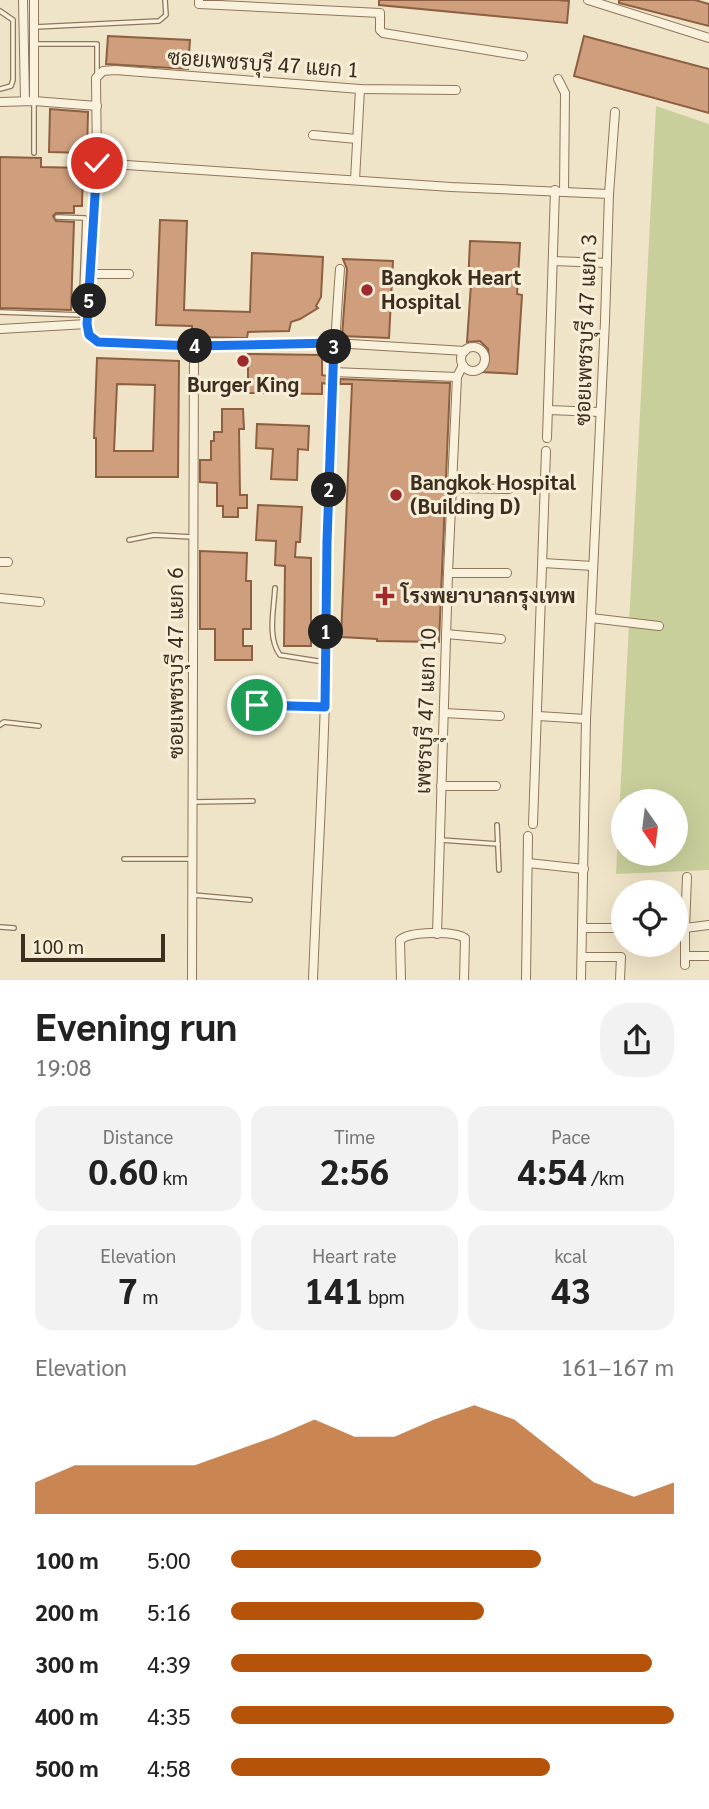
<!DOCTYPE html>
<meta charset="utf-8">
<style>
body{margin:0;font-family:Georgia,Sarabun,serif;background:#f2f2f2;color:#222;height:100vh;display:flex;flex-direction:column;font-size:26px;white-space:nowrap}
*{box-sizing:border-box;margin:0}
p{font-size:23px;color:#767676}
.icon{flex:none;width:38px;height:38px;fill:none;stroke:currentColor;stroke-width:2;stroke-linecap:round;stroke-linejoin:round}
.map{position:relative;height:980px;overflow:hidden}
.sheet{display:flex;flex-direction:column;background:#fff;flex:1}
.sheet>*{flex:none}
.needle{width:46px;rotate:166deg}
.buttons{position:absolute;left:611px;top:789px;display:grid;gap:14px}
.buttons a{display:grid;place-items:center;width:77px;height:77px;border-radius:50%;background:#fff;box-shadow:0 7px 28px #0002;font-size:35px}
.scale{position:absolute;left:21px;bottom:18px;width:144px;box-sizing:border-box;padding-left:7px;border:4px solid #3d2e20;border-top:0;font-size:19px;line-height:24px;white-space:nowrap;color:#3d2e20;-webkit-text-stroke:5px #f7eed8;paint-order:stroke}
.pin{position:absolute;display:grid;place-items:center;width:60px;height:60px;color:#fff;margin:-30px;border:4px solid #fff;border-radius:50%;box-shadow:0 2px 7px #0007}
.km{position:absolute;width:35px;height:35px;margin:-18px;border-radius:50%;background:#222;color:#fff;font-size:19px;line-height:35px;text-align:center}
.round{display:grid;place-items:center;flex:none;width:74px;height:74px;border-radius:28px;background:#f2f2f2}
.overview{display:flex;align-items:center;justify-content:space-between;height:119px;padding:0 35px}
h1{font-size:38px;font-weight:700;line-height:52px}
.figures{display:grid;grid-template-columns:repeat(3,1fr);gap:10px;height:119px;padding:7px 35px}
.figures div{display:grid;align-content:center;border-radius:18px;background:#f2f2f2;text-align:center}
.figures b{font-size:35px;font-weight:700}
.figures small{font-size:19px;font-weight:400}
.figures p{font-size:19px}
.chart{height:196px;padding:14px 35px}
.chart p{display:flex;justify-content:space-between}
.chart svg{width:100%;height:126px;margin-top:7px;fill:#b45309;opacity:.7}
ul{padding:0 35px;list-style:none;font-size:23px}
li{display:grid;grid-template-columns:112px 84px 1fr;align-items:center;height:52px}
li i{height:18px;border-radius:9px;background:#b45309}
.map>svg:first-child{display:block}
.green{fill:#c9cf9b;fill-rule:evenodd}
.building{fill:#cf9f7d;stroke:#8d5f41;stroke-width:2;fill-rule:evenodd}
.lines{fill:none;stroke-linecap:round;stroke-linejoin:round}
.service-casing{stroke:#8d765c;stroke-width:6}
.minor-casing{stroke:#8d765c;stroke-width:10}
.service{stroke:#faf1dc;stroke-width:3.5}
.minor{stroke:#faf1dc;stroke-width:8}
.route-casing{stroke:#fff;stroke-width:14}
.route{stroke:#1a73e8;stroke-width:9}
.poi-dot{fill:#9e2a2b;stroke:#f7eed8;stroke-width:2.5}
.labels{text-anchor:middle;stroke-width:6;stroke-linejoin:round;paint-order:stroke}
.street-label{font-size:21px;fill:#3d2e20;stroke:#f7eed8}
.poi-label{font-size:21px;font-weight:bold;fill:#3d2e20;stroke:#f7eed8;text-anchor:start}
</style>
<div class="map">
<svg width="709" height="980" viewBox="0 0 709 980">
<rect width="100%" height="100%" fill="#f0e4c8"/>
<path class="green" d="M656 106 709 124V870L616 874ZM623 802H676V854H623Z"/>
<g class="building">
<polygon points="379,0 558,0 569,1 567,23 379,5"/>
<polygon points="619,0 695,0 709,4 709,26 619,3"/>
<polygon points="108,36 190,40 188,69 106,64"/>
<polygon points="584,36 709,69 709,113 574,76"/>
<polygon points="50,109 88,112 87,153 49,152"/>
<polygon points="0,157 41,158 41,167 83,168 82,206 74,206 74,213 56,213 53,216 56,221 74,222 71,310 0,308"/>
<polygon points="160,220 187,221 184,310 250,312 252,253 323,257 321,297 316,306 318,308 300,319 291,322 289,331 248,332 247,338 192,337 192,326 156,325"/>
<polygon points="470,241 520,243 517,294 522,295 517,374 481,372 489,360 488,349 480,341 467,342 471,284 468,284"/>
<polygon points="343,259 393,261 389,338 342,336 347,269"/>
<polygon points="248,354 322,355 322,375 327,376 327,384 322,383 322,394 248,393"/>
<path d="M97 358 179 361 178 477H96V438H94ZM117 384 155 385 153 451H114Z"/>
<polygon points="340,379 450,383 439,642 377,641 377,639 341,637 352,384 340,384"/>
<polygon points="222,409 243,409 244,429 239,429 240,495 247,495 247,508 238,508 238,517 223,517 223,506 217,506 217,483 200,482 200,460 211,460 211,441 214,441 214,432 222,432"/>
<polygon points="257,424 309,426 308,450 298,449 297,480 271,479 273,449 256,448"/>
<polygon points="258,505 302,507 300,542 296,542 295,557 311,558 311,646 284,646 285,566 275,565 276,541 256,540"/>
<polygon points="200,551 247,553 246,581 251,581 251,629 243,629 243,646 252,646 252,660 215,660 215,629 200,629"/>
</g>
<g class="lines">
<g class="service-casing">
<g id="service">
<polyline points="0,11 13,20 13,80 11,86 0,89"/>
<polyline points="35,27 159,21 166,15 165,0"/>
<polyline points="35,44 97,44 97,73"/>
<polyline points="34,153 34,103"/>
<polyline points="0,312 81,315 85,218 57,217"/>
<polyline points="129,540 154,535 192,537"/>
<path d="M275 588C274 609 267 638 280 655L324 662"/>
<polyline points="257,705 322,707"/>
<polyline points="0,725 4,722 39,726"/>
<polyline points="193,802 253,801"/>
<polyline points="497,825 499,870"/>
<polyline points="441,840 498,844"/>
<polyline points="124,859 191,859"/>
<polyline points="193,895 250,900"/>
<polyline points="0,927 14,928"/>
</g>
</g>
<g class="minor-casing">
<g id="minor">
<polyline points="23,0 25,101"/>
<polyline points="34,0 34,101"/>
<polyline points="199,0 199,4 380,13 380,30 383,33 523,56"/>
<polyline points="588,0 709,38"/>
<polyline points="558,79 565,93 564,191"/>
<polyline points="456,90 360,89 115,70 103,71 96,78 97,163 87,324 89,335 98,343 194,346 334,343 465,351"/>
<polyline points="0,102 34,101 97,106"/>
<polyline points="313,135 357,139"/>
<polyline points="97,163 451,187 609,194 605,321 586,719 581,980"/>
<polyline points="355,180 360,89"/>
<polyline points="609,194 615,112"/>
<polyline points="553,261 607,263"/>
<polyline points="91,274 129,274"/>
<polyline points="0,329 87,324"/>
<circle cx="473" cy="359" r="12"/>
<polyline points="333,372 457,377"/>
<polyline points="548,410 600,412"/>
<polyline points="547,438 555,190"/>
<polyline points="453,488 509,489"/>
<polyline points="0,562 8,562"/>
<polyline points="543,563 593,566"/>
<polyline points="448,573 507,573"/>
<polyline points="0,598 40,602"/>
<polyline points="591,618 659,626"/>
<polyline points="446,634 501,639"/>
<polyline points="444,713 500,716"/>
<polyline points="538,716 586,719"/>
<polyline points="441,786 496,786"/>
<polyline points="533,824 546,451"/>
<polyline points="528,863 584,869"/>
<polyline points="583,928 623,928"/>
<polyline points="676,928 685,928 687,877"/>
<polyline points="437,934 448,573 457,377 463,365"/>
<polyline points="686,956 709,956"/>
<polyline points="582,957 621,957 620,980"/>
<polyline points="685,965 685,928 709,925"/>
<polyline points="192,980 194,346"/>
<path d="M313 980C317 873 324 767 326 661 329 530 330 400 340 269"/>
<path d="M401 980 400 940C410 931 454 931 465 938L464 980"/>
<polyline points="526,980 528,836"/>
</g>
</g>
<use href="#service" class="service"/>
<use href="#minor" class="minor"/>
</g>
<g class="lines">
<g class="route-casing">
<polyline id="route" points="97,163 87,324 89,335 98,342 194,346 334,343 327,542 325,707 257,705"/>
</g>
<use href="#route" class="route"/>
</g>
<g class="poi-dot">
<circle cx="367" cy="290" r="7"/>
<circle cx="243" cy="361" r="7"/>
<circle cx="396" cy="495" r="7"/>
<path d="M381.5 585.5h7v7h7v7h-7v7h-7v-7h-7v-7h7z"/>
</g>
<g class="labels">
<g class="street-label">
<text transform="translate(263 64) rotate(4)" y="7">ซอยเพชรบุรี 47 แยก 1</text>
<text transform="translate(586 330) rotate(-88)" y="7">ซอยเพชรบุรี 47 แยก 3</text>
<text transform="translate(176 663) rotate(-90)" y="7">ซอยเพชรบุรี 47 แยก 6</text>
<text transform="translate(426 711) rotate(-88)" y="7">เพชรบุุรี 47 แยก 10</text>
</g>
<g class="poi-label">
<text x="381" y="285">Bangkok Heart<tspan x="381" dy="24">Hospital</tspan></text>
<text x="243" y="392" text-anchor="middle">Burger King</text>
<text x="410" y="490">Bangkok Hospital<tspan x="410" dy="24">(Building D)</tspan></text>
<text x="401" y="603">โรงพยาบาลกรุงเทพ</text>
</g>
</g>
</svg>
<div class="buttons">
<a><svg class="needle" viewBox="-14 -14 28 28"><path d="M0-13l5 13h-10z" fill="#e53935"/><path d="M0 13l5-13h-10z" fill="#767676"/></svg></a>
<a><svg class="icon" aria-label="locate" viewBox="0 0 24 24"><circle cx="12" cy="12" r="6"/><path d="M12 2v4M12 18v4M2 12h4M18 12h4"/></svg></a>
</div>
<div class="scale">100 m</div>
<div class="pin" style="left:257px;top:705px;background:#1e9e55"><svg class="icon" aria-label="arrive" viewBox="0 0 24 24"><path d="M6 21V4h12l-3 4 3 4H6"/></svg></div>
<div class="pin" style="left:97px;top:163px;background:#d93025"><svg class="icon" aria-label="check" viewBox="0 0 24 24"><path d="M5 12l5 5 9-10"/></svg></div>
<b class="km" style="left:326px;top:632px">1</b>
<b class="km" style="left:329px;top:490px">2</b>
<b class="km" style="left:334px;top:347px">3</b>
<b class="km" style="left:195px;top:346px">4</b>
<b class="km" style="left:89px;top:301px">5</b>
</div>
<section class="sheet">
<div class="overview"><div><h1>Evening run</h1><p>19:08</p></div><a class="round"><svg class="icon" aria-label="share" viewBox="0 0 24 24"><path d="M12 15V3M7 8l5-5 5 5M5 13v7h14v-7"/></svg></a></div>
<div class="figures">
<div><p>Distance</p><b>0.60<small> km</small></b></div>
<div><p>Time</p><b>2:56</b></div>
<div><p>Pace</p><b>4:54<small> /km</small></b></div>
</div>
<div class="figures">
<div><p>Elevation</p><b>7<small> m</small></b></div>
<div><p>Heart rate</p><b>141<small> bpm</small></b></div>
<div><p>kcal</p><b>43</b></div>
</div>
<div class="chart"><p><span>Elevation</span>161–167 m</p>
<svg viewBox="0 0 160 44" preserveAspectRatio="none"><path d="M0 44V33L10 27L20 27L30 27L40 27L50 22L60 17L70 11L80 17L90 17L100 11L110 6L120 11L130 22L140 33L150 38L160 33V44z"/></svg>
</div>
<ul>
<li><b>100 m</b>5:00<i style="width:70%"></i></li>
<li><b>200 m</b>5:16<i style="width:57%"></i></li>
<li><b>300 m</b>4:39<i style="width:95%"></i></li>
<li><b>400 m</b>4:35<i style="width:100%"></i></li>
<li><b>500 m</b>4:58<i style="width:72%"></i></li>
</ul>
</section>
